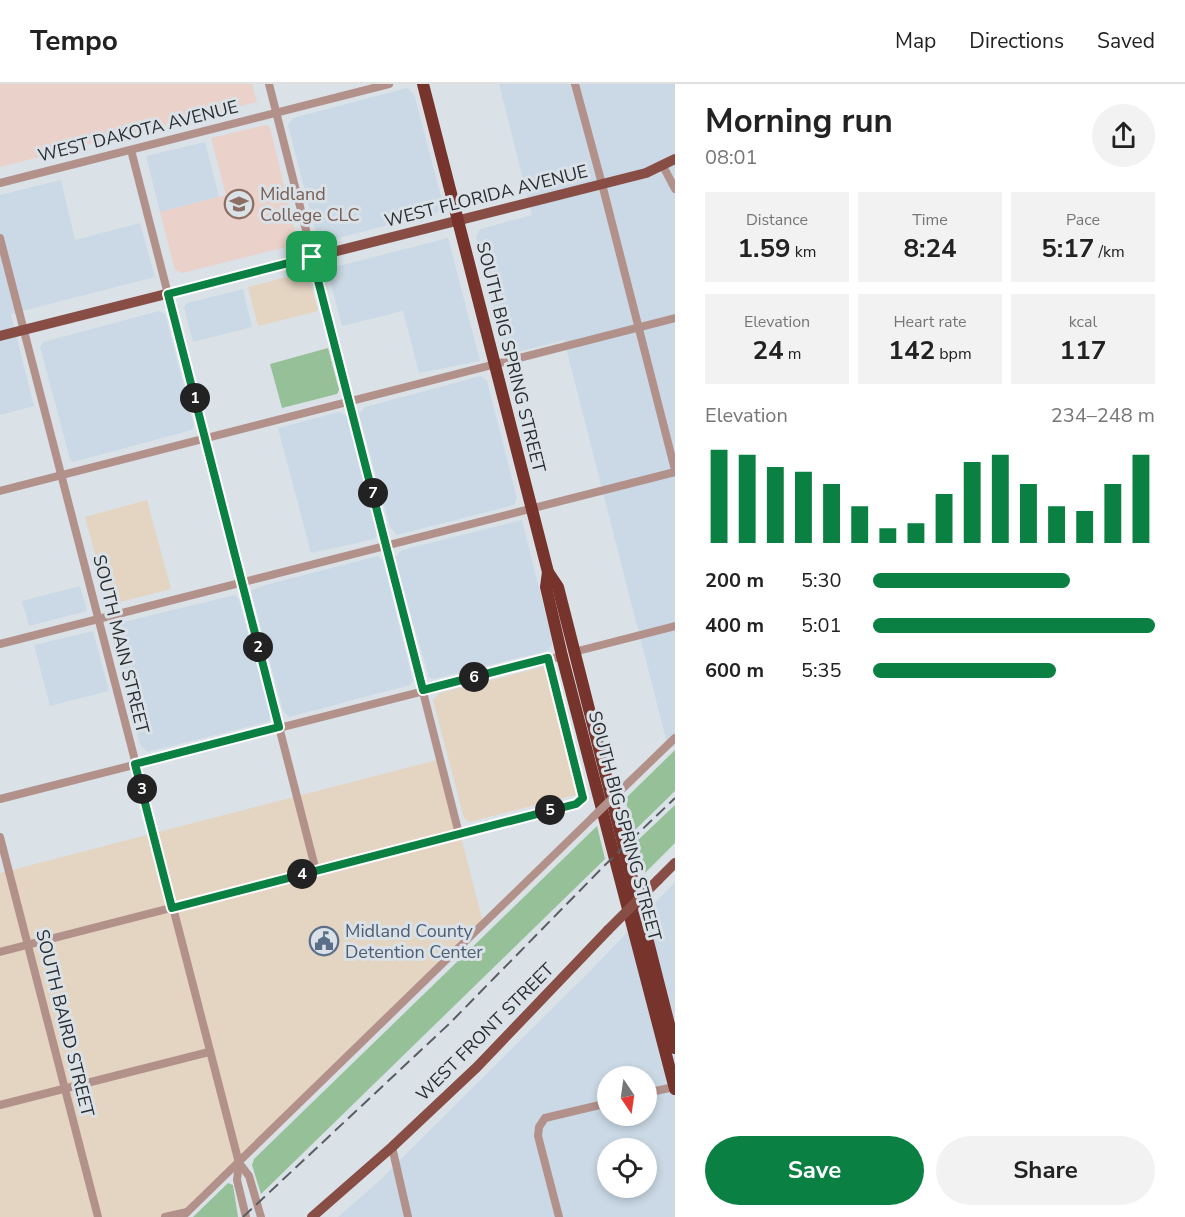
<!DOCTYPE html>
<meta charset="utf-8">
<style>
body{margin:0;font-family:"Nunito Sans",sans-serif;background:#f2f2f2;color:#222;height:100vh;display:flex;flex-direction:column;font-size:22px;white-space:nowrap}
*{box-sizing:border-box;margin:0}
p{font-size:20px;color:#767676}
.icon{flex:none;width:33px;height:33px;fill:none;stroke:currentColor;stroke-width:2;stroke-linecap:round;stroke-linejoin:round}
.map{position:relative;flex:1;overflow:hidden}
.sheet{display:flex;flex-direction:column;background:#fff;width:510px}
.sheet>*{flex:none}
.needle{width:39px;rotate:167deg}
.buttons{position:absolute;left:597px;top:982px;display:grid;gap:12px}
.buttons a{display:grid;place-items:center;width:60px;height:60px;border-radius:50%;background:#fff;box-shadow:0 3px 9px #0003;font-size:30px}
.pin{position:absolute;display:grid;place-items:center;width:51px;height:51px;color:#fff;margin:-26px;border-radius:12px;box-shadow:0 3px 9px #0006}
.km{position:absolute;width:30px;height:30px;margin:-15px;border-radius:50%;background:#222;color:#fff;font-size:16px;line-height:30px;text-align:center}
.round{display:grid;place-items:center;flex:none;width:63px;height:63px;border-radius:32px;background:#f2f2f2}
.summary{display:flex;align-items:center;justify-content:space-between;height:102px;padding:0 30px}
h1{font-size:33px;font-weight:700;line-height:45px}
.figures{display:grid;grid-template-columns:repeat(3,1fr);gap:9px;height:102px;padding:6px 30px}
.figures div{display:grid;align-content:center;border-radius:0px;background:#f2f2f2;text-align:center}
.figures b{font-size:26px;font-weight:700}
.figures small{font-size:16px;font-weight:400}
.figures p{font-size:16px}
.chart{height:168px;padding:12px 30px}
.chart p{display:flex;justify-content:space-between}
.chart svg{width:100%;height:108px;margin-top:6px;stroke:#0b8043;stroke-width:6}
.primary-button{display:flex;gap:12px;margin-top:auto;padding:12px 30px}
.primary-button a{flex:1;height:69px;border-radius:36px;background:#0b8043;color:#fff;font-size:24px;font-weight:700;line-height:69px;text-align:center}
.primary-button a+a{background:#f2f2f2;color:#222}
ul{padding:0 30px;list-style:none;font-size:20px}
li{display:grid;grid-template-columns:96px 72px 1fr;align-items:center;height:45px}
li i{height:15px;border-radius:8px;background:#0b8043}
header{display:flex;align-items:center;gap:36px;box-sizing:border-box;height:84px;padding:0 30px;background:#fff;border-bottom:2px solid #e0e0e0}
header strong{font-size:28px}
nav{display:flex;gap:33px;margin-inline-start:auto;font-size:21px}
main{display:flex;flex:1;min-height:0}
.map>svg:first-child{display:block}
.built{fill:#cad9e5;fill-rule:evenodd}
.industrial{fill:#e4d4c2}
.education{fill:#ead1c9}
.green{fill:#95c098}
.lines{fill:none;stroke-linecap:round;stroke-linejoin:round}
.minor{stroke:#b3918b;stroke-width:8}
.major{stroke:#884d45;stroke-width:10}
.highway{stroke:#77342c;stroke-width:12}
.rail{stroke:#595d61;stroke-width:2;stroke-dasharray:12 6;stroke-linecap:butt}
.minor-bridge{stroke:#b3918b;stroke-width:8}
.major-bridge{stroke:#884d45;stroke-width:10}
.route-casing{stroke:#fff;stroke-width:12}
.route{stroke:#0b8043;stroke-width:8}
.labels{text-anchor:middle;stroke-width:6;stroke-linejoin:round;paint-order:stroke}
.street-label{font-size:18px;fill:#2b2e31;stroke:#dae2e8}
.education-label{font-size:18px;fill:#785e54;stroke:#dae2e8;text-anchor:start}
.service-label{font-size:18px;fill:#4e5e75;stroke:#dae2e8;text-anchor:start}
</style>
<header>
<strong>Tempo</strong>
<nav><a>Map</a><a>Directions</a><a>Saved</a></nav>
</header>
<main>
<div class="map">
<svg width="675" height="1133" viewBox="0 0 675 1133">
<rect width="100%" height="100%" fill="#dae2e8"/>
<g class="built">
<polygon points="499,0 675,0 675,663 668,663 564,256 510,270 505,266 476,153 480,145 532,131"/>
<polygon points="407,4 414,10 443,120 438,128 327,157 316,150 288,41 293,34"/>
<polygon points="205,58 219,113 160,128 146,72"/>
<polygon points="61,96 75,156 140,139 155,193 11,230 34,322 0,331 0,111"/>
<polygon points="448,154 480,277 419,289 403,227 342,242 328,189 335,183"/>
<polygon points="243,205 252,243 193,258 184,223 187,219"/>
<polygon points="159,227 165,230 194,342 192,346 73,378 70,375 40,263 43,258"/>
<polygon points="481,292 487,297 517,414 514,421 397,451 390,443 359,330 365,323"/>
<polygon points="339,328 347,332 377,449 375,455 311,469 278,344"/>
<polygon points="522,436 552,556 552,562 546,567 434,595 429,594 396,479 396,472 402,466"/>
<polygon points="378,472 383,477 413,597 410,601 289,633 283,627 251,507 258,503"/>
<polygon points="80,502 87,527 29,542 22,517"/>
<polygon points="235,511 239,516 271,632 268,638 147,668 140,660 110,545 115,540"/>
<polygon points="93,547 109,607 50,622 34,561"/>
<path d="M675 798V1133H338L380 1096 593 884ZM608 993H646V1032H608ZM608 1065H646V1104H608Z"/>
</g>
<g class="industrial">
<polygon points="302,189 309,192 318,227 258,242 248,203"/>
<polygon points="147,416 171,505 112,520 108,518 85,433"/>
<polygon points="546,582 579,710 469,738 464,734 433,616 440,609"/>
<polygon points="441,675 484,842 183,1133 0,1133 0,789"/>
</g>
<g class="education">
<polygon points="0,0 252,0 257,18 0,83"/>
<polygon points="266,41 270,43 298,160 182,189 175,186 160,128 226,111 211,54"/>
</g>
<g class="green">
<polygon points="328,264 339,306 337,310 282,324 270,280"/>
<polygon points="675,666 675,707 634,747 625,715"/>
<polygon points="675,721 675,759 645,789 637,757"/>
<polygon points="597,742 605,775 261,1110 252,1081 254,1075"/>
<polygon points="228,1099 233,1101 238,1133 193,1133"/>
</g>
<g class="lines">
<g class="minor">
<polyline points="269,0 459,750"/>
<polyline points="575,0 602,100 675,386"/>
<polyline points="131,66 316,787"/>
<polyline points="663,82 675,105"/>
<polyline points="0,99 389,0"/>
<polyline points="0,154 239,1079 237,1096 246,1133"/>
<polyline points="0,407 675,234"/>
<polyline points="0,560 675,388"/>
<polyline points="574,568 675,542"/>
<polyline points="621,706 675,654"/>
<polyline points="0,715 562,572"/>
<polyline points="0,753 98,1133"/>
<polyline points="0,868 578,719 582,715 583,710 548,574"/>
<polyline points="646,1009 674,1003"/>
<polyline points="0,1021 209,968"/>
<polyline points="392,1063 408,1133"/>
<polyline points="239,1079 249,1092 261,1133"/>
<polyline points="165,1133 187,1128"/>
<polyline points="182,1133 593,733"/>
<polyline points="559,1133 538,1052 539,1043 545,1034 608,1019"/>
</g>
<g class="major">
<polyline points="0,252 646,89 675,75"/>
<polyline points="658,796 675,779"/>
<polyline points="312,1133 392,1063 477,983 608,846"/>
</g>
<g class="highway">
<polyline points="423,0 548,488 558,503 675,964"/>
<polyline points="548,488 546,503 562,572 675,1005"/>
</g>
<polyline class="rail" points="243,1133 450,939 605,781 675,714"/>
<polyline class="minor-bridge" points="593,733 621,706"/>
<polyline class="major-bridge" points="608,846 658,796"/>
</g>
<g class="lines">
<g class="route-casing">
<polygon id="route" points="312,173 423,606 548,574 583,714 576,720 172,824 135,680 279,643 168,210"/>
</g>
<use href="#route" class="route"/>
</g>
<defs>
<g id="university-ring" transform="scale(1.5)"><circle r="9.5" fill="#dae2e8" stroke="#8d6e63" stroke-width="1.5"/><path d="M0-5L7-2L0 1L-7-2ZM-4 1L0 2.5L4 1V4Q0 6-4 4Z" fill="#8d6e63"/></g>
<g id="civic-ring" transform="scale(1.5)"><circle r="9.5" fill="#dae2e8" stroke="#5c6f8a" stroke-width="1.5"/><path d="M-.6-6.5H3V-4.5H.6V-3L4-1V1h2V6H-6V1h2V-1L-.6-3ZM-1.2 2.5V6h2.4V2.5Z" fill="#5c6f8a"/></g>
</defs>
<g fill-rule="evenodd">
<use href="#university-ring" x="239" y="120"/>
<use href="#civic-ring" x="324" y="857"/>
</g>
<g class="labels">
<g class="street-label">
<text transform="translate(138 47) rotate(-14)" y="6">WEST DAKOTA AVENUE</text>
<text transform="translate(486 112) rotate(-14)" y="6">WEST FLORIDA AVENUE</text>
<text transform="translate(511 273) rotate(76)" y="6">SOUTH BIG SPRING STREET</text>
<text transform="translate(121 560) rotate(76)" y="6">SOUTH MAIN STREET</text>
<text transform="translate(625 742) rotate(75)" y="6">SOUTH BIG SPRING STREET</text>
<text transform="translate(65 939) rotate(76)" y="6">SOUTH BAIRD STREET</text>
<text transform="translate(485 948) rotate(-45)" y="6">WEST FRONT STREET</text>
</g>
<g class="education-label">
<text x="260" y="116">Midland<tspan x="260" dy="21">College CLC</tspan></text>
</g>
<g class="service-label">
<text x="345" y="853">Midland County<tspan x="345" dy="21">Detention Center</tspan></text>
</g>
</g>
</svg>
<div class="buttons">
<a><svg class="needle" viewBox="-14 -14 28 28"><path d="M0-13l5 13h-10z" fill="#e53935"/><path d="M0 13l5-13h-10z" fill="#767676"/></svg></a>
<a><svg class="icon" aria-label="locate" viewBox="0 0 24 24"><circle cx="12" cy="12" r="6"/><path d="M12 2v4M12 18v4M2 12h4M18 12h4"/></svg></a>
</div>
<div class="pin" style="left:312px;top:173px;background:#1e9e55"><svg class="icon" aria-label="arrive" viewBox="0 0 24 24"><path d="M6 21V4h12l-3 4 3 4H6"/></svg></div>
<b class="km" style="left:195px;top:314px">1</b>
<b class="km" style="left:258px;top:563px">2</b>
<b class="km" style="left:142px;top:705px">3</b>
<b class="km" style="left:302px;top:790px">4</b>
<b class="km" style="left:550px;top:726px">5</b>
<b class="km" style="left:474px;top:593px">6</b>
<b class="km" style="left:373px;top:409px">7</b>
</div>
<section class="sheet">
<div class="summary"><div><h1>Morning run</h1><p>08:01</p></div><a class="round"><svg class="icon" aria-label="share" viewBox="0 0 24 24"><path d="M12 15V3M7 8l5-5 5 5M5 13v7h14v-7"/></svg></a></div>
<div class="figures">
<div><p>Distance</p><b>1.59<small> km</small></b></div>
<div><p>Time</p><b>8:24</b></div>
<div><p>Pace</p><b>5:17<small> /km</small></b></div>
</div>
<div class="figures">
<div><p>Elevation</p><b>24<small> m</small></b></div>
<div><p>Heart rate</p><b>142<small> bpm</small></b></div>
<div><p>kcal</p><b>117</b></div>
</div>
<div class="chart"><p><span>Elevation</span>234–248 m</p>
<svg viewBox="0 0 160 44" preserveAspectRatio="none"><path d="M5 44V6M15 44V8M25 44V13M35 44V15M45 44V20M55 44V29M65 44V38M75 44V36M85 44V24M95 44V11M105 44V8M115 44V20M125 44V29M135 44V31M145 44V20M155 44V8"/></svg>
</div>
<ul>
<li><b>200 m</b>5:30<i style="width:70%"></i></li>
<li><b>400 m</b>5:01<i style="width:100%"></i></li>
<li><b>600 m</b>5:35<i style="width:65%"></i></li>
</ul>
<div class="primary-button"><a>Save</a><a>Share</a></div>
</section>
</main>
